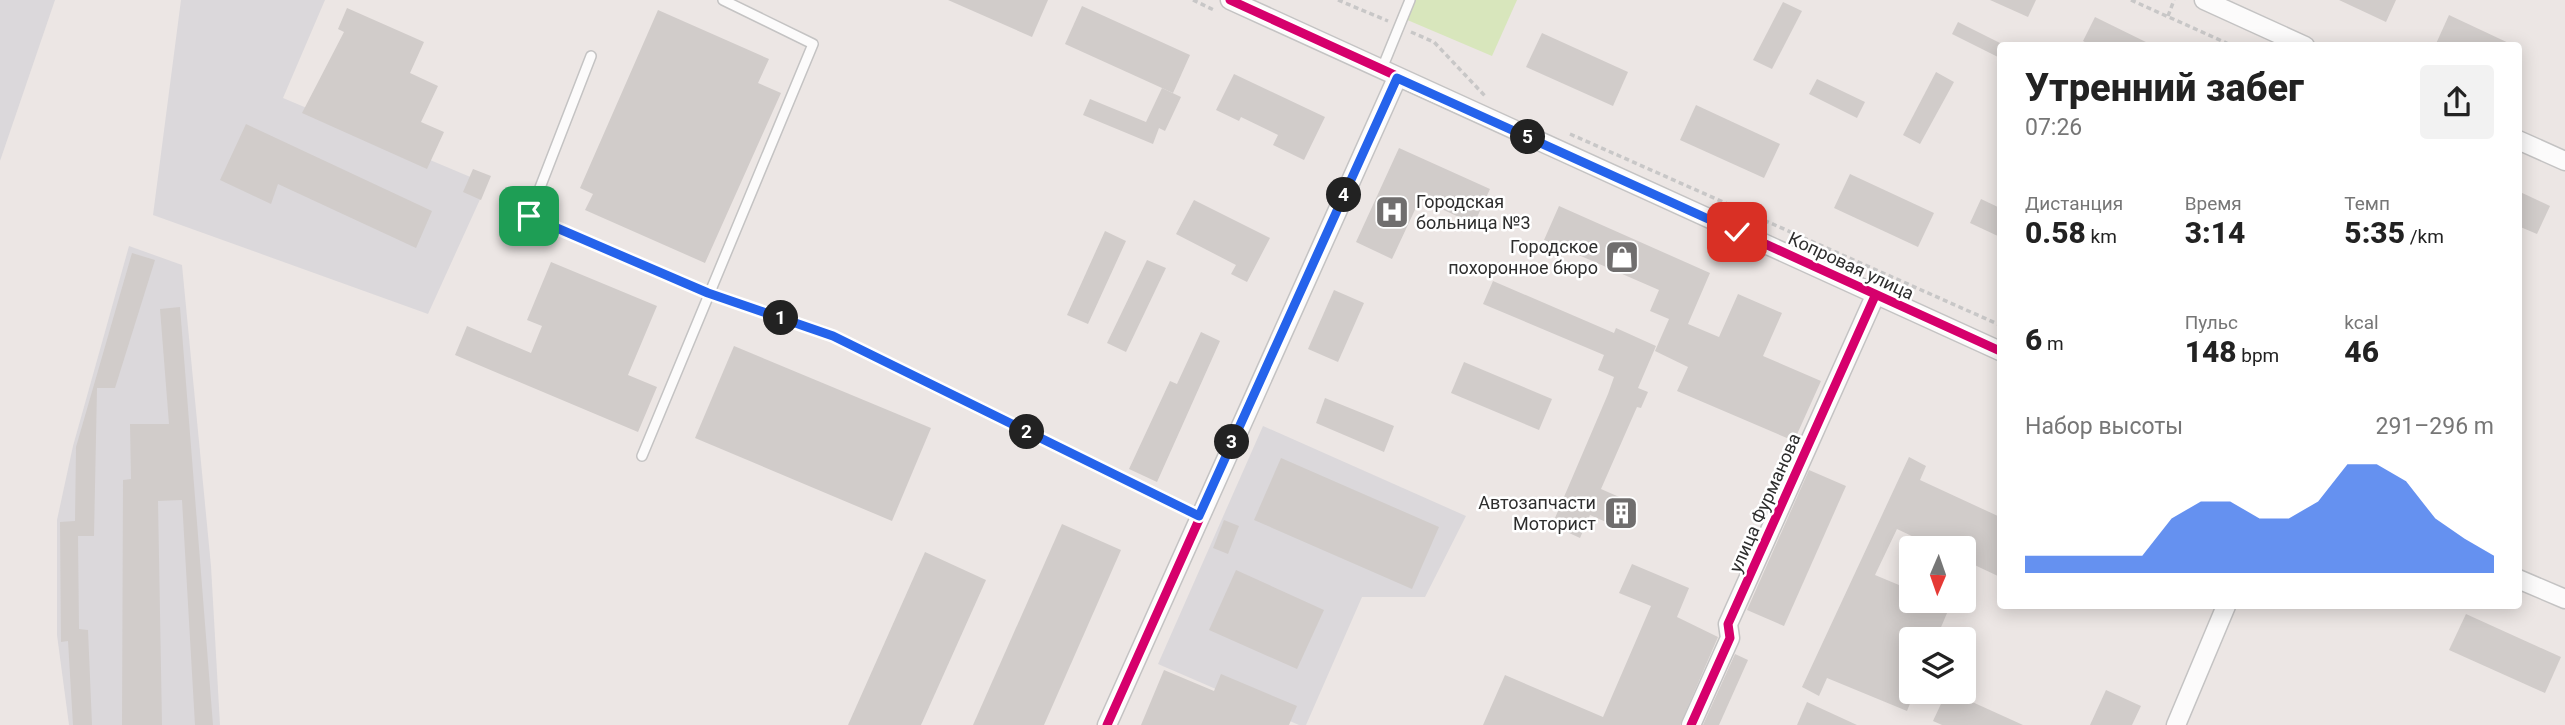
<!DOCTYPE html>
<html lang="ru">
<meta charset="utf-8">
<style>
body{margin:0;font-family:Roboto,sans-serif;background:#f2f2f2;color:#222;height:100vh;display:flex;flex-direction:column;font-size:26px;white-space:nowrap}
*{box-sizing:border-box;margin:0}
p{font-size:23px;color:#767676}
.icon{flex:none;width:38px;height:38px;fill:none;stroke:currentColor;stroke-width:2;stroke-linecap:round;stroke-linejoin:round}
.map{position:relative;flex:1;overflow:hidden}
.sheet{position:absolute;left:1997px;top:42px;width:525px;height:567px;display:flex;flex-direction:column;background:#fff;border-radius:7px;box-shadow:0 4px 18px #0003}
.sheet>*{flex:none}
.needle{width:46px;rotate:182deg}
.buttons{position:absolute;left:1899px;top:536px;display:grid;gap:14px}
.buttons a{display:grid;place-items:center;width:77px;height:77px;border-radius:7px;background:#fff;box-shadow:0 4px 18px #0003;font-size:35px}
.pin{position:absolute;display:grid;place-items:center;width:60px;height:60px;color:#fff;margin:-30px;border-radius:14px;box-shadow:0 4px 10px #0006}
.km{position:absolute;width:35px;height:35px;margin:-18px;border-radius:50%;background:#222;color:#fff;font-size:19px;line-height:35px;text-align:center}
.round{display:grid;place-items:center;flex:none;width:74px;height:74px;border-radius:7px;background:#f2f2f2}
.head{display:flex;align-items:center;justify-content:space-between;height:119px;padding:0 28px}
h1{font-size:38px;font-weight:800;line-height:52px}
.metrics{display:grid;grid-template-columns:repeat(3,1fr);gap:10px;height:119px;padding:7px 28px}
.metrics div{display:grid;align-content:center}
.metrics b{font-size:30px;font-weight:800}
.metrics small{font-size:19px;font-weight:400}
.metrics p{font-size:19px}
.chart{height:196px;padding:14px 28px}
.chart p{display:flex;justify-content:space-between}
.chart svg{width:100%;height:126px;margin-top:7px;fill:#2563eb;opacity:.7}
.map>svg:first-child{display:block}
.industrial{fill:#dbd8db}
.green{fill:#d8e6bc}
.building{fill:#d1ccca}
.lines{fill:none;stroke-linecap:round;stroke-linejoin:round}
.service-casing{stroke:#c4c3c3;stroke-width:12}
.minor-casing{stroke:#c4c3c3;stroke-width:21}
.path{stroke:#c8c7c7;stroke-width:3.5;stroke-dasharray:5 3.5;stroke-linecap:butt}
.service{stroke:#fcfbfb;stroke-width:9}
.minor{stroke:#fcfbfb;stroke-width:18}
.cycleway-casing{stroke:#fff;stroke-width:13}
.cycleway{stroke:#d6006c;stroke-width:9}
.route-casing{stroke:#fff;stroke-width:14}
.route{stroke:#2563eb;stroke-width:9}
.labels{text-anchor:middle;stroke-width:5;stroke-linejoin:round;paint-order:stroke}
.poi-label{font-size:18px;fill:#2e2e2e;stroke:#fff;text-anchor:end}
.street-label{font-size:18px;fill:#2e2e2e;stroke:#fff}
</style>
<div class="map">
<svg width="2565" height="725" viewBox="0 0 2565 725">
<rect width="100%" height="100%" fill="#ece6e4"/>
<g class="industrial">
<polygon points="0,0 55,0 0,161"/>
<polygon points="181,0 325,0 283,98 487,184 428,314 153,215"/>
<polygon points="129,246 182,265 211,566 220,725 69,725 57,635 57,520 73,446"/>
<polygon points="1263,426 1466,516 1425,597 1362,597 1306,725 1299,725 1158,664"/>
</g>
<polygon class="green" points="1414,0 1517,0 1492,56 1405,19"/>
<g class="building">
<polygon points="948,0 1048,0 1032,37"/>
<polygon points="1990,0 2036,0 2028,17"/>
<polygon points="2339,0 2396,0 2386,22"/>
<polygon points="1783,2 1802,11 1772,69 1753,60"/>
<polygon points="1082,6 1190,55 1173,93 1065,44"/>
<polygon points="347,8 424,42 410,73 438,86 421,122 444,132 427,169 302,113 344,32 338,29"/>
<polygon points="658,10 769,59 758,83 781,93 705,263 585,210 593,194 580,188"/>
<polygon points="2449,15 2515,46 2435,46"/>
<polygon points="2095,17 2154,46 2092,46 2083,41"/>
<polygon points="1958,22 2000,43 2000,58 1952,34"/>
<polygon points="1542,33 1628,72 1613,106 1526,67"/>
<polygon points="1936,72 1954,82 1920,144 1903,135"/>
<polygon points="1234,74 1325,117 1304,160 1273,145 1278,135 1241,117 1239,121 1216,110"/>
<polygon points="1817,79 1865,102 1857,118 1809,94"/>
<polygon points="1162,88 1181,97 1165,131 1159,128 1153,144 1083,115 1090,99 1146,122"/>
<polygon points="1696,105 1780,144 1764,178 1680,140"/>
<polygon points="246,124 432,211 416,248 278,184 271,204 220,180"/>
<polygon points="1399,148 1490,189 1474,224 1420,199 1392,259 1356,242"/>
<polygon points="473,169 491,176 481,200 463,192"/>
<polygon points="1850,174 1934,213 1918,247 1834,208"/>
<polygon points="2518,191 2550,206 2537,234 2518,226"/>
<polygon points="1981,199 2000,208 2000,237 1970,223"/>
<polygon points="1194,200 1270,238 1247,282 1231,274 1236,265 1176,234"/>
<polygon points="1559,206 1710,273 1688,324 1719,337 1738,294 1782,313 1763,356 1821,381 1794,441 1677,391 1688,367 1655,351 1669,319 1650,311 1659,290 1544,240"/>
<polygon points="1105,231 1126,241 1088,324 1067,315"/>
<polygon points="132,253 155,260 115,388 97,388 94,536 78,536 79,629 88,630 92,725 73,725 68,641 61,642 60,522 75,521 76,447"/>
<polygon points="1147,260 1166,268 1126,352 1107,343"/>
<polygon points="551,262 657,306 628,375 657,387 638,432 455,355 467,326 531,353 542,326 527,320"/>
<polygon points="1493,281 1614,333 1616,328 1656,346 1638,388 1648,392 1641,408 1637,407 1601,489 1633,503 1622,529 1590,515 1580,538 1552,525 1608,394 1614,377 1598,370 1604,355 1483,304"/>
<polygon points="1334,290 1364,303 1338,362 1308,349"/>
<polygon points="180,307 213,725 195,725 182,500 158,501 162,725 122,725 123,480 131,479 130,424 169,424 160,309"/>
<polygon points="1201,332 1220,341 1157,482 1129,469 1170,381 1177,384"/>
<polygon points="734,346 931,428 892,521 695,438"/>
<polygon points="1464,362 1552,399 1539,430 1451,393"/>
<polygon points="1325,398 1394,426 1384,452 1316,423"/>
<polygon points="1909,457 1926,466 1920,480 2000,517 2000,577 1964,560 1964,548 1937,548 1897,529 1875,575 1911,590 1911,600 1937,600 1950,606 1936,639 1911,639 1911,691 1915,691 1907,711 1827,678 1819,696 1802,687"/>
<polygon points="1281,458 1439,527 1412,589 1254,520"/>
<polygon points="1809,470 1846,486 1784,626 1747,610"/>
<polygon points="1224,520 1239,526 1228,554 1213,548"/>
<polygon points="1062,524 1121,550 1044,725 973,725"/>
<polygon points="925,552 986,580 921,725 848,725"/>
<polygon points="1632,564 1689,588 1677,617 1718,637 1680,725 1483,725 1505,675 1603,717 1651,606 1619,593"/>
<polygon points="1236,570 1324,610 1297,669 1209,630"/>
<polygon points="2466,614 2561,657 2545,693 2449,650"/>
<polygon points="1735,654 1748,660 1719,725 1703,725"/>
<polygon points="1164,670 1214,691 1221,674 1297,706 1289,725 1141,725"/>
<polygon points="2106,690 2141,706 2132,725 2090,725"/>
<polygon points="1947,691 1948,691 2023,725 1942,725 1933,721"/>
<polygon points="1807,702 1857,725 1797,725"/>
</g>
<g class="lines">
<g class="service-casing">
<g id="service">
<polyline points="591,56 529,216 708,293 833,336 1199,516"/>
<polyline points="1381,71 1410,0"/>
<polyline points="642,456 813,44 723,0"/>
</g>
</g>
<g class="minor-casing">
<g id="minor">
<polyline points="1230,0 2000,351"/>
<polyline points="2204,0 2305,46"/>
<polyline points="2518,140 2565,161"/>
<polyline points="2518,579 2565,599"/>
<polyline points="1107,725 1397,78"/>
<polyline points="1691,725 1730,638 1728,624 1875,296"/>
<polyline points="2176,725 2226,606"/>
</g>
</g>
<g class="path">
<polyline points="1193,0 1216,11"/>
<polyline points="1338,0 1388,21"/>
<polyline points="2131,0 2233,46"/>
<polyline points="2168,16 2174,0"/>
<polyline points="1411,32 1434,42 1486,97"/>
<polyline points="1570,134 2000,325"/>
</g>
<use href="#service" class="service"/>
<use href="#minor" class="minor"/>
<g class="cycleway-casing">
<g id="cycleway">
<polyline points="1230,0 2000,351"/>
<polyline points="1107,725 1397,78"/>
<polyline points="1691,725 1730,638 1728,624 1875,296"/>
</g>
</g>
<use href="#cycleway" class="cycleway"/>
</g>
<g class="lines">
<g class="route-casing">
<polyline id="route" points="529,216 708,293 833,336 1199,516 1397,78 1737,232"/>
</g>
<use href="#route" class="route"/>
</g>
<defs>
<g id="hospital-square" transform="scale(1.75)"><rect x="-9" y="-9" width="18" height="18" rx="4" fill="#706e6e" stroke="#fff"/><path d="M-5-5h3v3.5h4V-5h3V5h-3V1.5h-4V5h-3Z" fill="#fff"/></g>
<g id="shop-square" transform="scale(1.75)"><rect x="-9" y="-9" width="18" height="18" rx="4" fill="#706e6e" stroke="#fff"/><path d="M-5-2.5h2.3a2.7 3.5 0 0 1 5.4 0H5L5.5 6h-11ZM-1.5-2.5h3a1.5 2.3 0 0 0-3 0Z" fill="#fff"/></g>
<g id="building-square" transform="scale(1.75)"><rect x="-9" y="-9" width="18" height="18" rx="4" fill="#706e6e" stroke="#fff"/><path d="M-4-6H4V6H1V3H-1V6H-4ZM-2.5-4.3h1.7v1.8h-1.7ZM.8-4.3h1.7v1.8H.8ZM-2.5-1h1.7V.8h-1.7ZM.8-1h1.7V.8H.8Z" fill="#fff"/></g>
</defs>
<g fill-rule="evenodd">
<use href="#hospital-square" x="1392" y="212"/>
<use href="#shop-square" x="1622" y="257"/>
<use href="#building-square" x="1621" y="513"/>
</g>
<g class="labels">
<g class="poi-label">
<text x="1416" y="208" text-anchor="start">Городская<tspan x="1416" dy="21">больница №3</tspan></text>
<text x="1598" y="253">Городское<tspan x="1598" dy="21">похоронное бюро</tspan></text>
<text x="1596" y="509">Автозапчасти<tspan x="1596" dy="21">Моторист</tspan></text>
</g>
<g class="street-label">
<text transform="translate(1851 266) rotate(25)" y="6">Копровая улица</text>
<text transform="translate(1765 503) rotate(-66)" y="6">улица Фурманова</text>
</g>
</g>
</svg>
<div class="buttons">
<a><svg class="needle" viewBox="-14 -14 28 28"><path d="M0-13l5 13h-10z" fill="#e53935"/><path d="M0 13l5-13h-10z" fill="#767676"/></svg></a>
<a><svg class="icon" aria-label="layers" viewBox="0 0 24 24"><path d="M12 4l9 5-9 5-9-5zM3 14l9 5 9-5"/></svg></a>
</div>
<div class="pin" style="left:529px;top:216px;background:#1e9e55"><svg class="icon" aria-label="arrive" viewBox="0 0 24 24"><path d="M6 21V4h12l-3 4 3 4H6"/></svg></div>
<div class="pin" style="left:1737px;top:232px;background:#d93025"><svg class="icon" aria-label="check" viewBox="0 0 24 24"><path d="M5 12l5 5 9-10"/></svg></div>
<b class="km" style="left:781px;top:318px">1</b>
<b class="km" style="left:1027px;top:432px">2</b>
<b class="km" style="left:1232px;top:442px">3</b>
<b class="km" style="left:1344px;top:195px">4</b>
<b class="km" style="left:1528px;top:137px">5</b>
<section class="sheet">
<div class="head"><div><h1>Утренний забег</h1><p>07:26</p></div><a class="round"><svg class="icon" aria-label="share" viewBox="0 0 24 24"><path d="M12 15V3M7 8l5-5 5 5M5 13v7h14v-7"/></svg></a></div>
<div class="metrics">
<div><p>Дистанция</p><b>0.58<small> km</small></b></div>
<div><p>Время</p><b>3:14</b></div>
<div><p>Темп</p><b>5:35<small> /km</small></b></div>
</div>
<div class="metrics">
<div><b>6<small> m</small></b></div>
<div><p>Пульс</p><b>148<small> bpm</small></b></div>
<div><p>kcal</p><b>46</b></div>
</div>
<div class="chart"><p><span>Набор высоты</span>291–296 m</p>
<svg viewBox="0 0 160 44" preserveAspectRatio="none"><path d="M0 44V38L10 38L20 38L30 38L40 38L50 25L60 19L70 19L80 25L90 25L100 19L110 6L120 6L130 12L140 25L150 32L160 38V44z"/></svg>
</div>
</section>
</div>
